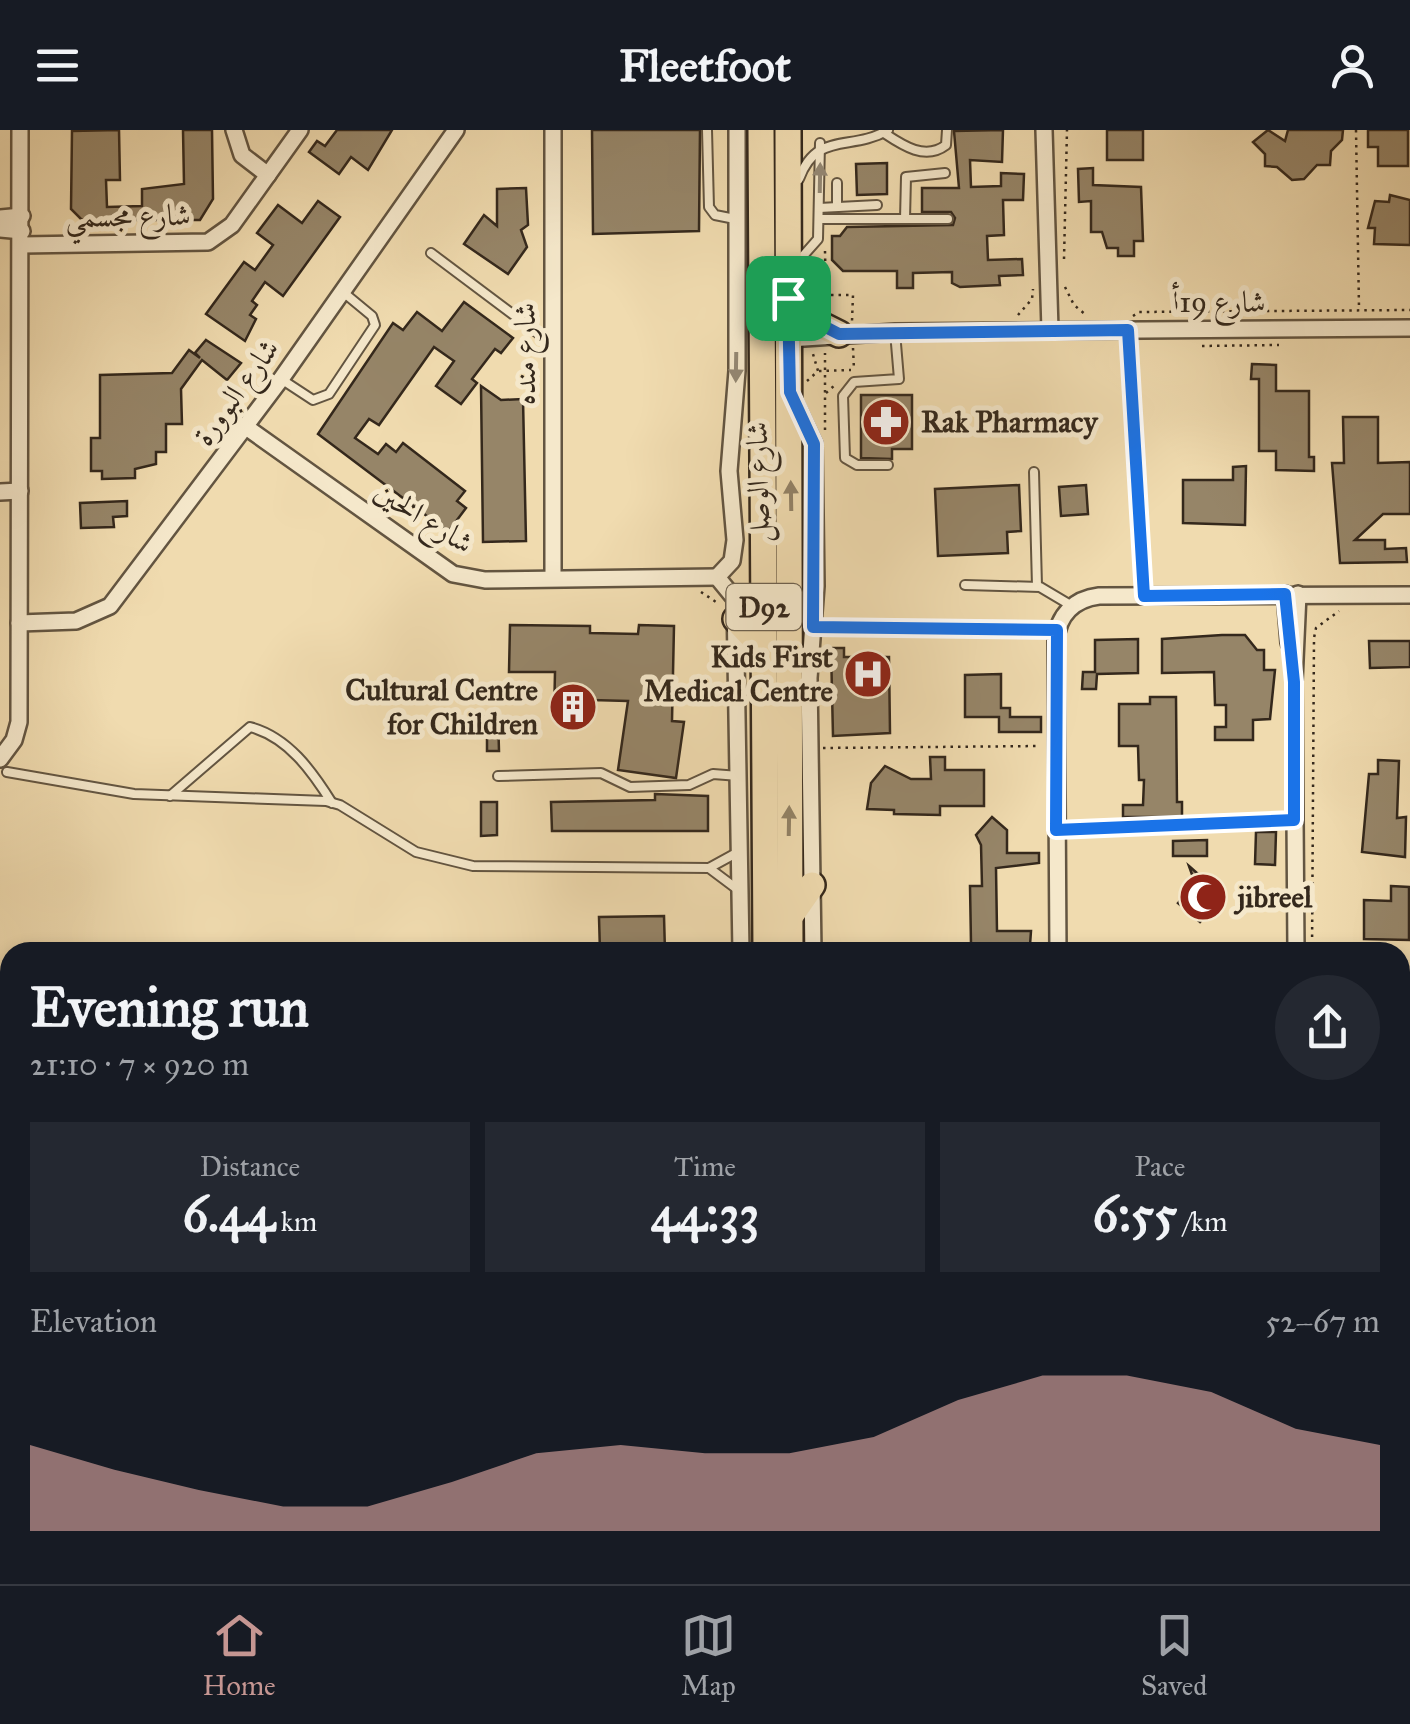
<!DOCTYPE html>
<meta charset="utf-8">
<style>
body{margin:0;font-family:"IM FELL Great Primer",Amiri,serif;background:#242831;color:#f1f3f6;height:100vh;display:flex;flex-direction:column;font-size:38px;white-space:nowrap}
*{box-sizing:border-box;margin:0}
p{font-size:32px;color:#9ea1a6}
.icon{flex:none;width:55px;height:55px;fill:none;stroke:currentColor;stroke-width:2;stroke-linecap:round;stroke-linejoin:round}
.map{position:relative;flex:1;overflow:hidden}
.panel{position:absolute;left:0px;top:812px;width:1410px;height:642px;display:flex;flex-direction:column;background:#171b24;border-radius:30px 30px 0 0;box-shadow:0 5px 15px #0003}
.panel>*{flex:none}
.pin{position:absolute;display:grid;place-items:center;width:85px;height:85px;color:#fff;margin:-42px;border-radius:20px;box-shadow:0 5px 15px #0006}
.round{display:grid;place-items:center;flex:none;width:105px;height:105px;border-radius:52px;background:#242831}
.summary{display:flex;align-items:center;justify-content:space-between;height:170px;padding:0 30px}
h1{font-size:55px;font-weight:700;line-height:75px}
.figures{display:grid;grid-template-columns:repeat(3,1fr);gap:15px;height:170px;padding:10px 30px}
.figures div{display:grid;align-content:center;border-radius:0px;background:#242831;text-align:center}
.figures b{font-size:50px;font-weight:700}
.figures small{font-size:28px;font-weight:400}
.figures p{font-size:28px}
.chart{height:280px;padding:20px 30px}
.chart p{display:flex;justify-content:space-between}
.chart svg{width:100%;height:180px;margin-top:10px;fill:#c59692;opacity:.7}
header{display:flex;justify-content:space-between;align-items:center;height:130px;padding:0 30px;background:#171b24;font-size:45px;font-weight:700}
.dock{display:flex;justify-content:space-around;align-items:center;height:140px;border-top:2px solid #363941;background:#171b24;font-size:28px;color:#9ea1a6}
.dock a{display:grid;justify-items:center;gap:5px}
.dock .active{color:#c59692}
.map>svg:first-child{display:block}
.building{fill:#968568;stroke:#34281c;stroke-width:2.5}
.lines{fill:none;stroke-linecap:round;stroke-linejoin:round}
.service-casing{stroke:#635541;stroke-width:12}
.minor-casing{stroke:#635541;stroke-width:20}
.primary-casing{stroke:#34281c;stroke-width:30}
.path{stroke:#34281c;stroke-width:2.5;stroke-dasharray:2.5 5;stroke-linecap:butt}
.service{stroke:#f5e8cb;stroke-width:8}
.minor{stroke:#f5e8cb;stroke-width:15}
.primary{stroke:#f0dbaf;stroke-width:25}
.oneway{fill:#948874}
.oneway2{fill:#928266}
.route-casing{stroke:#fff;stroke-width:20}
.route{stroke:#1a73e8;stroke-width:12}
.labels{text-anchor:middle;stroke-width:10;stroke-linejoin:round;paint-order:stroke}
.shield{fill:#f5e8cb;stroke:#6e6250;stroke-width:2.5}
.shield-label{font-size:28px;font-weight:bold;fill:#34281c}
.street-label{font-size:30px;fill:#34281c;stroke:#f5e8cb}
.poi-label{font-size:30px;font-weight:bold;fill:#34281c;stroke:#f5e8cb;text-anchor:start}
</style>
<header><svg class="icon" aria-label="menu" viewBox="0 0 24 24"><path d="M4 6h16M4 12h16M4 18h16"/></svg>Fleetfoot<svg class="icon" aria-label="person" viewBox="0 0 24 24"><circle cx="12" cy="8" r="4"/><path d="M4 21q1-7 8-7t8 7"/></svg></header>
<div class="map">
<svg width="1410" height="1454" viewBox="0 0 1410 1454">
<rect width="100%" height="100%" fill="#f0dbaf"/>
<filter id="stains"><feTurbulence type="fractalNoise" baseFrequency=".002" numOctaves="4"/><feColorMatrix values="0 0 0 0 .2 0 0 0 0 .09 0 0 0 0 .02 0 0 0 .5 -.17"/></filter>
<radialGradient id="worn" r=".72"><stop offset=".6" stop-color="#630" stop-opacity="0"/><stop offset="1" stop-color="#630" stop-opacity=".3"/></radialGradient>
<g class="building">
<polygon points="119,0 120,50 106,50 107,77 142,76 142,59 184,54 183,0 212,0 213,69 200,90 82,90 71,79 72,1"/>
<polygon points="337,0 392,0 368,40 351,27 339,44 309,22 317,11 325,16"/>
<polygon points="592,0 700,0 699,101 593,104"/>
<polygon points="1003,0 1002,32 970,30 971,57 1001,56 1001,43 1024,44 1023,70 1003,70 1004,105 987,106 988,130 1022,129 1023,145 999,146 1000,155 960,157 952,153 952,142 913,143 913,158 897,158 897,141 843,141 832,130 832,106 840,106 847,97 953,95 955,88 951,82 922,82 922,58 959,58 954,1"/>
<rect x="1107" y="0" width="36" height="30"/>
<polygon points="1268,0 1285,11 1288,0 1343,0 1342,10 1331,21 1330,35 1317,35 1304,49 1292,50 1277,37 1265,36 1265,24 1253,12"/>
<polygon points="1368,0 1408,0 1408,36 1378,36 1378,17 1368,17"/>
<polygon points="887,33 887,64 857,65 856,34"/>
<polygon points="1093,38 1093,55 1141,57 1143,111 1134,111 1134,126 1118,126 1118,118 1107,118 1102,102 1091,102 1091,71 1079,72 1078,39"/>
<polygon points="526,58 528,95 521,100 527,117 508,144 464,114 484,85 497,96 497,59"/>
<polygon points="1390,65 1410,70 1410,115 1374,114 1375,98 1368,98 1375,71 1389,72"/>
<polygon points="318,71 340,87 283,166 265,152 252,171 257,175 250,185 256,189 245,211 206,184 244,132 255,140 273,115 257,103 278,75 302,93"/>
<polygon points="464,172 513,208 501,223 495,219 472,249 477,253 461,274 436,256 454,231 434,217 379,295 369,289 355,308 378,324 386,314 396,322 403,313 465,361 457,371 466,378 448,402 318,304 393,193 403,200 417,182 442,201"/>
<polygon points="206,210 241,233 227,250 202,230 181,259 182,294 166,294 166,322 156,322 156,334 135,339 135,348 102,349 102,341 91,341 91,308 100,308 100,245 172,243 189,220 200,228 195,223"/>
<polygon points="1252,234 1276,235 1276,261 1309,261 1309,327 1314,327 1314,341 1276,340 1276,321 1259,321 1259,249 1251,249"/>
<polygon points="481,256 501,270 523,269 526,411 483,412"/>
<polygon points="861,265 912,265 912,319 892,319 892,329 861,328"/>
<polygon points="1343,287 1378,287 1378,333 1410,332 1410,384 1383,384 1355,410 1385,410 1385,419 1406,418 1407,432 1340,433 1332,333 1344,333"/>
<polygon points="1246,336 1245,395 1183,393 1183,350 1233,350 1233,337"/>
<polygon points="1019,355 1021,401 1007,402 1008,423 938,426 935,359"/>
<polygon points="1086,355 1088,384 1061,386 1059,357"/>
<polygon points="127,371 127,386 113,387 114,397 81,398 80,373"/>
<polygon points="510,495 590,496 590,503 638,504 639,495 674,496 672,591 684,592 676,648 618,640 628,571 592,570 592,587 554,587 555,542 509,542"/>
<polygon points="1222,505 1245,505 1257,520 1264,520 1264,540 1275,540 1270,589 1253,590 1253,610 1215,610 1215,597 1226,597 1226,575 1215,575 1214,542 1162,543 1162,509"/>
<polygon points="1138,509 1138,543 1097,544 1096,559 1082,559 1083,542 1095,542 1095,510"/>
<polygon points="1369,511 1410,511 1410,537 1370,538"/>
<polygon points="831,518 844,518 844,527 889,527 890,603 833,606"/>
<polygon points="1001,544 1001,578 1010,578 1010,587 1041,587 1041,602 999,602 999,587 965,587 965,545"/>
<polygon points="1150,567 1176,567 1177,672 1182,672 1182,687 1123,687 1123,675 1143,675 1144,650 1139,650 1138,616 1119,616 1119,574 1150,574"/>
<polygon points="498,585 499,621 487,621 487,604 474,604 473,586"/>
<polygon points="930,627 945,627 945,640 984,640 984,676 940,676 940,685 894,684 894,680 867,679 871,653 885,636 911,649 931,649"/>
<polygon points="1378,630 1399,631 1397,688 1406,687 1405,727 1362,722 1369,644 1378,644"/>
<polygon points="655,664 708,666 708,701 552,701 551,672 655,670"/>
<polygon points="481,672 497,672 497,705 481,706"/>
<polygon points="992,687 1007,700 1007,723 1039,723 1039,733 996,738 997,801 1031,801 1030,815 971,813 970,756 982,756 981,715 976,705"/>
<polygon points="1256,702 1276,702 1275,735 1255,734"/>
<polygon points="1207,710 1207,726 1173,726 1173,711"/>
<polygon points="1189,736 1223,766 1200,792 1178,773 1195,753"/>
<polygon points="1391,756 1409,757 1409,810 1364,809 1364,770 1391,771"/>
<polygon points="664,786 665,822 600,822 599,787"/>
</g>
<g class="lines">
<g class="service-casing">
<g id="service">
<polyline points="707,0 709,77 715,85 735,89"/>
<path d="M884 3C902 15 925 31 946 15L947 0"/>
<path d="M799 49C817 0 851 22 888 0"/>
<polyline points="837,53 837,77"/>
<polyline points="819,78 877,75"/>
<polyline points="819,89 948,89"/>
<polyline points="905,89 906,47 945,43"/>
<polyline points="431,123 551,213"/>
<polyline points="795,135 818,109 820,13"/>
<polyline points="1128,201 1144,466"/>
<polyline points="281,249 313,270 329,264 375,195 372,186 343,162"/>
<polyline points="888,335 857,335 845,328 843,266 854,252 899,249 895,202"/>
<polyline points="1034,342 1037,456"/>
<polyline points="965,455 1040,457 1072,476"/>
<polyline points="7,642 134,664 326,671 340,675 416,722 473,736 709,738 740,721"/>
<polyline points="498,646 601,643 630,657 689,655 713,644 739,646"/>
<path d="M170 666 250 597C288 607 312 641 332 673"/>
<polyline points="1059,699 1294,690"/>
<polyline points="709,738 737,759"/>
<polyline points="0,1254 10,1254"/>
<polyline points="0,1289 10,1296"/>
<polyline points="1173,1445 1410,1454"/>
</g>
</g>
<g class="minor-casing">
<g id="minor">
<polyline points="234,0 242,25 268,45"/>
<polyline points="553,0 553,447"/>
<polyline points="1044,0 1050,200"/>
<polyline points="0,88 22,86"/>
<polyline points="0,99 22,101"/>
<polyline points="22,115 208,112 232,95 300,0"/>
<polyline points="789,209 895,202 1410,198"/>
<polyline points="792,267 814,314 816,456 809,548 813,822"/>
<polyline points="246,297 453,444 485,450 717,447"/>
<polyline points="0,362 20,361"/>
<polyline points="717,447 732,431 735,410 729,341 737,241 737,0"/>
<polyline points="717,447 735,469 741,822"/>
<polyline points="1285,464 1289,513"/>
<polyline points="19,493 76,491 110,476 281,249 456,0"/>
<polyline points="0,629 14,610 19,592 20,0"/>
<path d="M1058 822 1056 510C1058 485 1074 469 1099 466L1410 465"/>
<polyline points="1296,822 1294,552 1298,464"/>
<polyline points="1400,1190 1410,1190"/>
<polyline points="1400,1339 1410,1339"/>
</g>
</g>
<g class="primary-casing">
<g id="primary">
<polyline points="761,0 766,822"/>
<polyline points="788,0 790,822"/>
<polyline points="789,168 807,188 839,204"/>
<polyline points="736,489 764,519"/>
<polyline points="789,788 812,755"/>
<polyline points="0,1342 10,1342"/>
<polyline points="0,1370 10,1370"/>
<polyline points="1400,1390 1410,1391"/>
<polyline points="1400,1432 1410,1432"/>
</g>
</g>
<g class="path">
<polyline points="1356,0 1359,178"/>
<polyline points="825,121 826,173"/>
<polyline points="1064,129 1067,0"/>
<polyline points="1065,157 1074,175 1086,185"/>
<polyline points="816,165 853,165 852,191"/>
<polyline points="1018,185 1032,169 1033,159"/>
<polyline points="1133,186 1139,182 1410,180"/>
<polyline points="1202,216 1279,215"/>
<polyline points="853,218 854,240"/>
<polyline points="819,241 851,240"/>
<polyline points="807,251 818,241 813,224"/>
<polyline points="826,263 836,254"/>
<polyline points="825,300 825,223"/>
<polyline points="701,462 719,474"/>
<polyline points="828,497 1040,500"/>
<polyline points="823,618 1040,616"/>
<polyline points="1312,822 1314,508 1316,498 1339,481"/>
</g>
<use href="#service" class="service"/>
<use href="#minor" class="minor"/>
<use href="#primary" class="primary"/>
</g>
<defs><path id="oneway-solid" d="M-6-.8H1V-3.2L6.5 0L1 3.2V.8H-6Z" transform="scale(2.5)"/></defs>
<g class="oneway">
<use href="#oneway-solid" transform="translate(820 48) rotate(-89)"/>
<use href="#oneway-solid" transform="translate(736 237) rotate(91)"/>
</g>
<g class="oneway2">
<use href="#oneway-solid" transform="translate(791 366) rotate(-91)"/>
<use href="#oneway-solid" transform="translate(789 691) rotate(-89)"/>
</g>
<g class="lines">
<g class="route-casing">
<polygon id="route" points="788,168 808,188 839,204 1128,200 1144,466 1285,464 1294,552 1294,690 1056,700 1057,500 813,497 814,314 790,262"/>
</g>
<use href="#route" class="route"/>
</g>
<defs>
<g id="pharmacy-disc" transform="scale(2.5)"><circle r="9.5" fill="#8f2418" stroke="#f5e8cb"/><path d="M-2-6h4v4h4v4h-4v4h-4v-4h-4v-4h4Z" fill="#fff"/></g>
<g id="hospital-disc" transform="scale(2.5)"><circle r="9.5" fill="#8f2418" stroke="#f5e8cb"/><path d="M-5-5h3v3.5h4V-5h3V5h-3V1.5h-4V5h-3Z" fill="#fff"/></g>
<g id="building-disc" transform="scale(2.5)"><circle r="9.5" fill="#8f2418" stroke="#f5e8cb"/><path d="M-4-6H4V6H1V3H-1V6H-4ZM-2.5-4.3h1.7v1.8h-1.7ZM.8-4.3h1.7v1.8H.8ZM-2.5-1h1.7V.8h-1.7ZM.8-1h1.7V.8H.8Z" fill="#fff"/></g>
<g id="mosque-disc" transform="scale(2.5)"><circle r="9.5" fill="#8f2418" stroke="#f5e8cb"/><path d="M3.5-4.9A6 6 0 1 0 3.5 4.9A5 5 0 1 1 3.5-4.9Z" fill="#fff"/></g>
</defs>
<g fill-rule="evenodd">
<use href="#pharmacy-disc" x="886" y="292"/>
<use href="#hospital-disc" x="868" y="544"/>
<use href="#building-disc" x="573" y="577"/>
<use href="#mosque-disc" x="1203" y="767"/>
</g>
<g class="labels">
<rect class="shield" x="726.5" y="454" width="75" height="46" rx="8"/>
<g class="shield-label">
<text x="764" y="487">D92</text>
</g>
<g class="street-label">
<text transform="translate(128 86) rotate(-1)" y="10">شارع مجسمي</text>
<text x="1219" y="182">شارع 19أ</text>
<text transform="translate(525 224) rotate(-90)" y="10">شارع منده</text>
<text transform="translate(236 262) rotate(-54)" y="10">شارع البوورة</text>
<text transform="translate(758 352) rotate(-91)" y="10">شارع الوصل</text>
<text transform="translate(424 387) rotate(32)" y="10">شارع الخين</text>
</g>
<g class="poi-label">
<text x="921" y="302">Rak Pharmacy</text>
<text x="833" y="537" text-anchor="end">Kids First<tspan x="833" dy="34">Medical Centre</tspan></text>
<text x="538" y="570" text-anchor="end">Cultural Centre<tspan x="538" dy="34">for Children</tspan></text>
<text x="1238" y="777">jibreel</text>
</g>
</g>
<rect width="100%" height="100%" filter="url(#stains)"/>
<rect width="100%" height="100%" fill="url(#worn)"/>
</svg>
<div class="pin" style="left:788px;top:168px;background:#1e9e55"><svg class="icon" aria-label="arrive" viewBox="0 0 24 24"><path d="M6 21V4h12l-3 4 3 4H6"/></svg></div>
<section class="panel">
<div class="summary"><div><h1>Evening run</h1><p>21:10 · 7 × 920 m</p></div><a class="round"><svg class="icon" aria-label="share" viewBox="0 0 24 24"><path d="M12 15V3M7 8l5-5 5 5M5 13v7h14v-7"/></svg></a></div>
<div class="figures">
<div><p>Distance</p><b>6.44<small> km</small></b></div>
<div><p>Time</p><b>44:33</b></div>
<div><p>Pace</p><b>6:55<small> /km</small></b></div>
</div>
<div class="chart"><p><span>Elevation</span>52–67 m</p>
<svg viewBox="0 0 160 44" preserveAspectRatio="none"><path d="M0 44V23L10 29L20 34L30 38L40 38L50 32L60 25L70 23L80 25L90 25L100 21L110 12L120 6L130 6L140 10L150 19L160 23V44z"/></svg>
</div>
</section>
</div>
<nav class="dock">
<a class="active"><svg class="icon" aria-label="home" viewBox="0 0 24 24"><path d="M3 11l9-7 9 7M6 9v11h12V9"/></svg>Home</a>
<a><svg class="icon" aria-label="map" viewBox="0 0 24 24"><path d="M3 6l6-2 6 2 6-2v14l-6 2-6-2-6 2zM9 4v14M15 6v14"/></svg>Map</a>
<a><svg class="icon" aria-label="saved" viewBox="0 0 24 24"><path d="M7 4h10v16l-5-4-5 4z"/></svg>Saved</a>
</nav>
